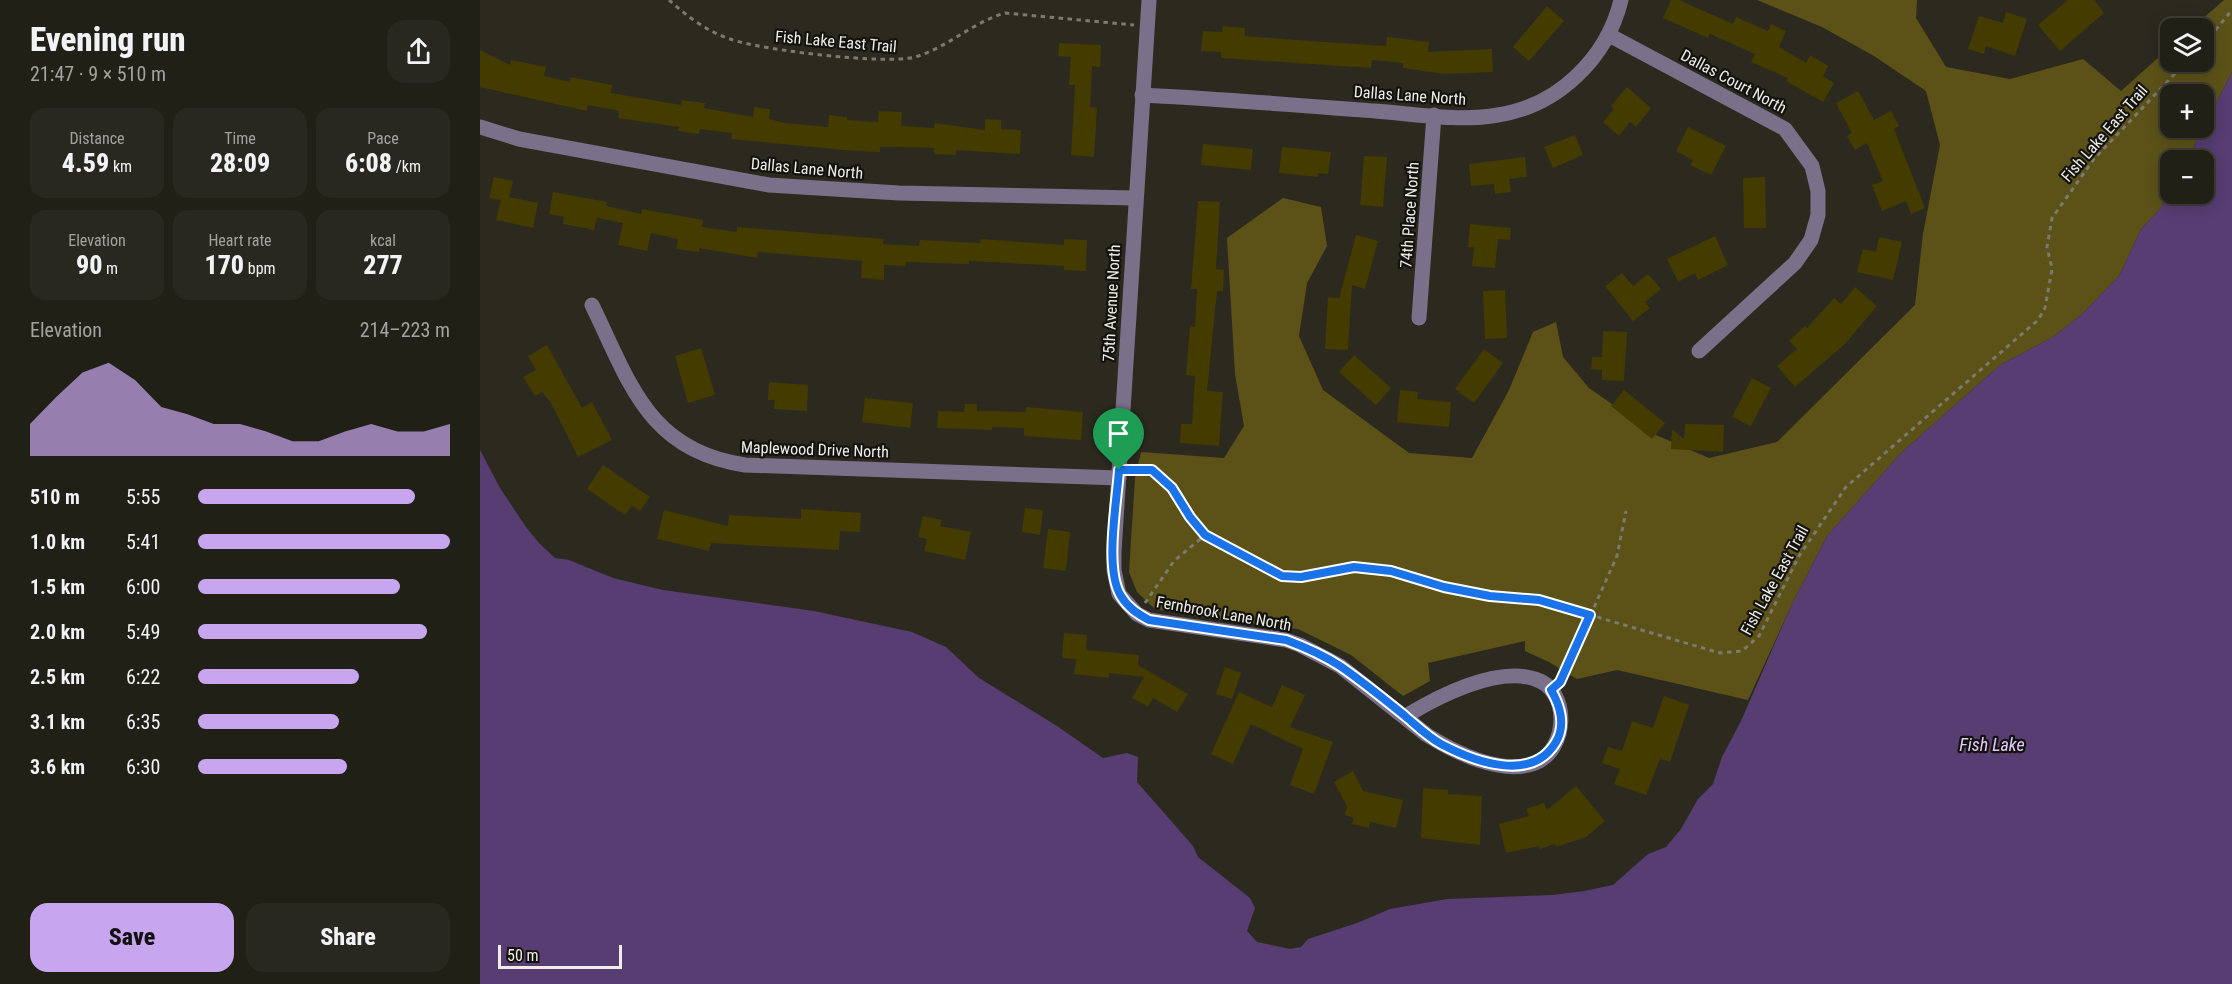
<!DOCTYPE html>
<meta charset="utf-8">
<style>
body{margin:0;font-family:"Roboto Condensed",sans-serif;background:#292820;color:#f1f3f6;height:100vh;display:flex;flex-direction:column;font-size:22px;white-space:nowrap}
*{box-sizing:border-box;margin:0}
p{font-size:20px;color:#a2a3a1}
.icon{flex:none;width:33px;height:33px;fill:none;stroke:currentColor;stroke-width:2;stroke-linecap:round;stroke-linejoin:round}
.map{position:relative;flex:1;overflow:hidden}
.panel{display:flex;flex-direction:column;background:#212017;width:480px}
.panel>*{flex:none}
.tools{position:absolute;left:1680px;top:18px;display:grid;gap:12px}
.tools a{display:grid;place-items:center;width:54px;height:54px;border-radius:12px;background:#212017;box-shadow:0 3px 15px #0003,0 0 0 2px #3e3e36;font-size:30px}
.scale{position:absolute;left:18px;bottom:15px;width:124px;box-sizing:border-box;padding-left:6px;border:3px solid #eeede6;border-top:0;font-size:16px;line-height:21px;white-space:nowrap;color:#eeede6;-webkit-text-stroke:4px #13120e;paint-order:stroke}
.pin{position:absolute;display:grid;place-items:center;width:51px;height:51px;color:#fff;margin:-62px -26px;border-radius:50% 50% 50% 0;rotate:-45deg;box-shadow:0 0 6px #0007}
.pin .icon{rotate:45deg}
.round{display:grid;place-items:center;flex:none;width:63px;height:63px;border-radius:18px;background:#292820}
.head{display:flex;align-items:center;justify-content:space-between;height:102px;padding:0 30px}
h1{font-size:33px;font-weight:800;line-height:45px}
.metrics{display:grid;grid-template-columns:repeat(3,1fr);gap:9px;height:102px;padding:6px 30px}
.metrics div{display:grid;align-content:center;border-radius:15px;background:#292820;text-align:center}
.metrics b{font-size:26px;font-weight:800}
.metrics small{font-size:16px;font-weight:400}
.metrics p{font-size:16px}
.chart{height:168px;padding:12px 30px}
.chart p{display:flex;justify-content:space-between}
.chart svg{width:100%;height:108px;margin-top:6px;fill:#c8a6ef;opacity:.7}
.cta{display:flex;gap:12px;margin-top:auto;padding:12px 30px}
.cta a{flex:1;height:69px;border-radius:18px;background:#c8a6ef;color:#111;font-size:24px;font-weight:800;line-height:69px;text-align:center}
.cta a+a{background:#292820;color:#f1f3f6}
ul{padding:0 30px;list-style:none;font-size:20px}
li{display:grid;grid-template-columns:96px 72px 1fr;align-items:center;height:45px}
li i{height:15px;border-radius:8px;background:#c8a6ef}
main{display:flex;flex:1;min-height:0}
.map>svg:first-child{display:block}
.green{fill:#5c5218;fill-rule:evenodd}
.water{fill:#573d72}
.building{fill:#443b01}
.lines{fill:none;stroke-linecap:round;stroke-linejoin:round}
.path{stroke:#7b7a70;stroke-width:3;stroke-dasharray:4.5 4.5;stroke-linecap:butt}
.minor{stroke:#7b7089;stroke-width:15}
.route-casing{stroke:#fff;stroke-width:12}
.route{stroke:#1a73e8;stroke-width:8}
.labels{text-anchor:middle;stroke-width:4.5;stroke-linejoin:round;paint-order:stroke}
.street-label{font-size:16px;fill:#eeede6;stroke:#13120e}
.water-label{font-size:18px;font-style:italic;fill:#e1cafd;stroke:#13120e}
</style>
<main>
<section class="panel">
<div class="head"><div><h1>Evening run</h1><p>21:47 · 9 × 510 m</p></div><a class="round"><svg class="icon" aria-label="share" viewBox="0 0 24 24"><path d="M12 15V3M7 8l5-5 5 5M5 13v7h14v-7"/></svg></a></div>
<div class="metrics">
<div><p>Distance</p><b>4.59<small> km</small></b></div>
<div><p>Time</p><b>28:09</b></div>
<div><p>Pace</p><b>6:08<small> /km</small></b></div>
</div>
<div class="metrics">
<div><p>Elevation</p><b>90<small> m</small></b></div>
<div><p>Heart rate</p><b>170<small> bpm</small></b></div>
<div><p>kcal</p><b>277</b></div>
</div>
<div class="chart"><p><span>Elevation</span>214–223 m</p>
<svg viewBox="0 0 160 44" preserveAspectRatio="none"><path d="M0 44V31L10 20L20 10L30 6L40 13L50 24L60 27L70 31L80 31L90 34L100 38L110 38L120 34L130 31L140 34L150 34L160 31V44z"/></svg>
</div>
<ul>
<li><b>510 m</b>5:55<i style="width:86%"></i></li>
<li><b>1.0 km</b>5:41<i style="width:100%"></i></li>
<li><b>1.5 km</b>6:00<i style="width:80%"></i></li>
<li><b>2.0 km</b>5:49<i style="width:91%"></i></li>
<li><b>2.5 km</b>6:22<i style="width:64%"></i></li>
<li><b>3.1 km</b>6:35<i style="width:56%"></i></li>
<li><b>3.6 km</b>6:30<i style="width:59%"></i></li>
</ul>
<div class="cta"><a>Save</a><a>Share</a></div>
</section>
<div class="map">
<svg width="1752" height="984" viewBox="0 0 1752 984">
<rect width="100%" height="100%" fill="#2c2a1f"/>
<path class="green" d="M1277 0H1437L1436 18 1466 67 1530 79 1603 59 1641 91 1690 47V62H1724V28H1712L1744 0H1752V72L1707 160H1690V191L1680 209 1661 229 1639 276 1601 315 1573 337 1520 365 1421 453 1347 536 1312 604 1268 700 1137 670 1097 679 1069 662 1045 651V641L948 663 950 681 923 696 871 655 818 629 739 620 675 609 657 592 649 572 655 478 661 452 744 458 764 426 755 374 747 238 803 198 841 207 847 246 827 283 819 336 843 390 929 453 992 458 1029 390 1053 332 1076 322 1083 357 1109 388 1176 435 1229 458 1297 442 1435 305 1443 234 1460 145 1446 91 1394 56 1342 27ZM1690 94H1724V128H1690Z"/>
<polygon class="water" points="1752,72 1752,984 0,984 0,450 20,488 46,527 59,543 75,558 89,560 133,578 183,590 334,611 432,632 466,647 499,678 577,726 623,758 647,753 658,757 657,782 713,846 718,857 770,898 775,908 767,931 777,942 810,949 821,947 828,939 877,923 910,909 967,899 1073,895 1104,891 1133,885 1168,854 1186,847 1201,829 1218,799 1233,784 1242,757 1261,721 1312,604 1347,536 1421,453 1520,365 1573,337 1601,315 1639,276 1661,229 1680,209 1690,191 1690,194 1724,194 1724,160 1707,160"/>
<g class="building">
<polygon points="1191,0 1199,0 1253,24 1256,17 1288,31 1291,24 1306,31 1299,47 1326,63 1330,55 1348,66 1343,76 1354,83 1343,102 1306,81 1308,78 1271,62 1275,54 1230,34 1228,38 1183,18"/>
<polygon points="1588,0 1614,0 1624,13 1580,51 1558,25"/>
<polygon points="1067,6 1084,21 1049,61 1033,47"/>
<polygon points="1526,12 1547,19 1535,56 1506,46 1504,54 1488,49 1499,16 1523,23"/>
<polygon points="743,26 765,28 765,36 831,41 906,46 907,37 949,42 948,52 1012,49 1013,72 964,74 923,68 923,63 892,60 891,68 741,58 741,52 721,51 723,31 742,32"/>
<polygon points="579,43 621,45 620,67 612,66 610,107 617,108 614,157 591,155 595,85 589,85 591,57 578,56"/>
<polygon points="0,50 30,65 31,60 66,67 64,76 90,82 91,77 132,85 131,93 201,105 202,100 225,103 224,108 273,117 274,107 290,109 289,119 305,123 348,127 349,115 367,117 367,120 398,122 399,111 422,112 421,126 454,128 455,123 505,130 505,119 521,120 521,129 541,130 540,154 476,150 476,155 454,154 454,148 420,147 400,147 400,152 363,150 251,139 252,133 220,129 219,134 198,131 199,127 138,118 139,111 108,105 107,111 0,87"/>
<polygon points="1147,87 1171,108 1156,127 1150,122 1139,136 1123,122 1134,109 1131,106"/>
<polygon points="1378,91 1394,120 1411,111 1419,126 1414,129 1445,208 1431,214 1426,201 1402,211 1392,185 1403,181 1387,143 1375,150 1367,136 1372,133 1356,103"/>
<polygon points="1208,127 1246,146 1231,175 1210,165 1213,160 1196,151"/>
<polygon points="1095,135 1103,155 1073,168 1064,147"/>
<polygon points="723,144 773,149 771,170 721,165"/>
<polygon points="802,147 851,152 848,174 838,173 838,177 799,173"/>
<polygon points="884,156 907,157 903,207 880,205"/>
<polygon points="1045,157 1047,177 1029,179 1031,192 1015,194 1014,184 991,186 989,164"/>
<polygon points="14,177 33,181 29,197 58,203 53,228 16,220 21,200 9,198"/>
<polygon points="1285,177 1286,228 1264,228 1263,178"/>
<polygon points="73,192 127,202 126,206 161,214 162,209 223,220 222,227 257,232 257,227 404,239 403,244 439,246 440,240 500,243 501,239 584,245 584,239 607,240 606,271 584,270 584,266 489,261 489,264 426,262 426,266 404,265 404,280 381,278 382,261 278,252 277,258 219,248 219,252 196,249 198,239 171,233 167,251 138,245 143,223 117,218 114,230 83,224 84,217 69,214"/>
<polygon points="718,201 740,202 736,269 744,270 743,291 737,291 727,391 743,392 739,446 700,443 701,424 712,424 715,376 706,375 710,326 715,327 717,289 711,289"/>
<polygon points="990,224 1031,228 1030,240 1018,239 1015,268 992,266 994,247 988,247"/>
<polygon points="876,235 898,241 885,289 872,285 868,350 845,349 848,297 859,298"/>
<polygon points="1235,236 1248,265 1218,280 1215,273 1198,282 1187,259"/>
<polygon points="1399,237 1422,242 1413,280 1377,272 1383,249 1396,252"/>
<polygon points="1142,273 1153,286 1168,274 1181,289 1165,302 1170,308 1153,321 1125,286"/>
<polygon points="1375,287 1397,306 1365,344 1315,387 1297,366 1317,349 1309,341 1325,326 1327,328 1354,298 1361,304"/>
<polygon points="1025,290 1027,338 1005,339 1003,291"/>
<polygon points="1123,331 1147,332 1144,381 1122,380 1122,370 1111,369 1112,357 1122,357"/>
<polygon points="67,345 102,408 112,402 132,440 98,457 71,403 62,392 55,396 43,377 56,370 48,356"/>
<polygon points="221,348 235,395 208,403 195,356"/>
<polygon points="1004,349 1023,363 994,403 975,389"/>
<polygon points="874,355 911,388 896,405 859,372"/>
<polygon points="1272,378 1291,388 1271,426 1252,417"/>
<polygon points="289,382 328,385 327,411 294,409 295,400 288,400"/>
<polygon points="920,390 938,392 937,399 971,402 969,427 917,422"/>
<polygon points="1144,390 1185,423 1172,439 1131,406"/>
<polygon points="385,398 433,403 430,428 382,422"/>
<polygon points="485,404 497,404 497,411 546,412 546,407 603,412 601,440 544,436 544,428 512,427 512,430 457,428 458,411 484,412"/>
<polygon points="1205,424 1244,425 1243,452 1191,449 1192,429 1204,439"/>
<polygon points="123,465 170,497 160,511 152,506 145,515 107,489"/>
<polygon points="545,508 563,510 560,535 542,532"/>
<polygon points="321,509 381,513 380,532 360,531 359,550 231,543 229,551 177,539 184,510 248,526 249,515 321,519"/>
<polygon points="443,516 462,520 460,526 491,532 485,560 444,551 447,539 438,537"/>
<polygon points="568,529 590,532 586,571 563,568"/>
<polygon points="584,633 607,635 606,650 659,655 658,665 708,694 697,712 673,698 668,707 652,698 664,677 629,673 629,678 594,674 596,659 582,658"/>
<polygon points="745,667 761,673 752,699 736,694"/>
<polygon points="802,685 825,695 810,727 853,742 834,794 810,785 823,749 771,724 753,764 731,754 759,692 792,707"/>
<polygon points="1184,696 1209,705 1190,762 1180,759 1166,795 1134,784 1140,769 1122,763 1128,747 1142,751 1152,721 1173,728"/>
<polygon points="873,771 883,791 923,800 916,828 890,822 889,828 872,824 874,818 865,815 867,806 854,782"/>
<polygon points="1096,786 1125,821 1106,837 1076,847 1075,844 1060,849 1059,846 1026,853 1019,824 1049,816 1046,809 1064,803 1067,810"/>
<polygon points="943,788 968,790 968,794 1002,796 1000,845 941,838"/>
</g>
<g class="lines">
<g class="path">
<path d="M189 0C207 16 226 31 250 39 280 50 406 65 435 57 467 48 493 22 525 13L654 25"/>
<polyline points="1724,44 1752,10"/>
<polyline points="653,470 672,470 692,488 710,517 725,535 802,576 821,577 874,567 911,571 964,587 1010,596 1059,600 1240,653 1262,651 1279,636 1319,556 1366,487 1558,320 1565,308 1572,269 1567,247 1572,218 1614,159 1706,62"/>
<polyline points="665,603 694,561 725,535"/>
<polyline points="1081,681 1137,556 1146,511"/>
</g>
<g class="minor">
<path d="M669 0 634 552V570L639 594 657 614 669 620 806 640 820 645 860 666 947 735C974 752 1022 776 1055 763 1088 750 1091 690 1055 679 1016 666 957 697 926 716"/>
<polyline points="1129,35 1305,129 1332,166 1338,191 1338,215 1331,240 1315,263 1219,351"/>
<path d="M662 95C740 99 817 105 895 111 935 114 978 122 1018 115 1078 106 1127 58 1141 0"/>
<polyline points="0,127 39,139 289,185 419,193 655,198"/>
<path d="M112 305C150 383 168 451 265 465L639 478"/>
<polyline points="939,318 954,115"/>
</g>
</g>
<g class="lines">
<g class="route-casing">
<path id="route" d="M639 470H672L692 488 710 517 725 535 802 576 821 577 874 567 911 571 964 587 1010 596 1059 600 1110 615 1080 682 1071 690C1080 705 1086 725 1076 742 1052 783 995 762 961 744 948 737 937 726 925 716 904 699 882 681 860 666 843 655 825 647 806 640L669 620C658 614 648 608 641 596 624 569 637 502 639 470Z"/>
</g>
<use href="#route" class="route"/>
</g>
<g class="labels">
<g class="street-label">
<text transform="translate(356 41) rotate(5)" y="6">Fish Lake East Trail</text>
<text transform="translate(1254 81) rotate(28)" y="6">Dallas Court North</text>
<text transform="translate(930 95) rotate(4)" y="6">Dallas Lane North</text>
<text transform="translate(1624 133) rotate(-49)" y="6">Fish Lake East Trail</text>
<text transform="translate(327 168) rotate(5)" y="6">Dallas Lane North</text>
<text transform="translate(929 215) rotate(-86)" y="6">74th Place North</text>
<text transform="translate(631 303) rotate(-87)" y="6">75th Avenue North</text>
<text transform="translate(335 449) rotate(2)" y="6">Maplewood Drive North</text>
<text transform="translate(1294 580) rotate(-61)" y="6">Fish Lake East Trail</text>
<text transform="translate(744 613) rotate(10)" y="6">Fernbrook Lane North</text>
</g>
<g class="water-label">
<text x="1512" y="751">Fish Lake</text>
</g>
</g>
</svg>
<div class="tools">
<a><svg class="icon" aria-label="layers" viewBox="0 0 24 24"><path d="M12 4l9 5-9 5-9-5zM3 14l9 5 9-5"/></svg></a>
<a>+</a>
<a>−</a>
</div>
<div class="scale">50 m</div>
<div class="pin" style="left:639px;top:470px;background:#1e9e55"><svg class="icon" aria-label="arrive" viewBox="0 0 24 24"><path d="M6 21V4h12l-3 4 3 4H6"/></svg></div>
</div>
</main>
